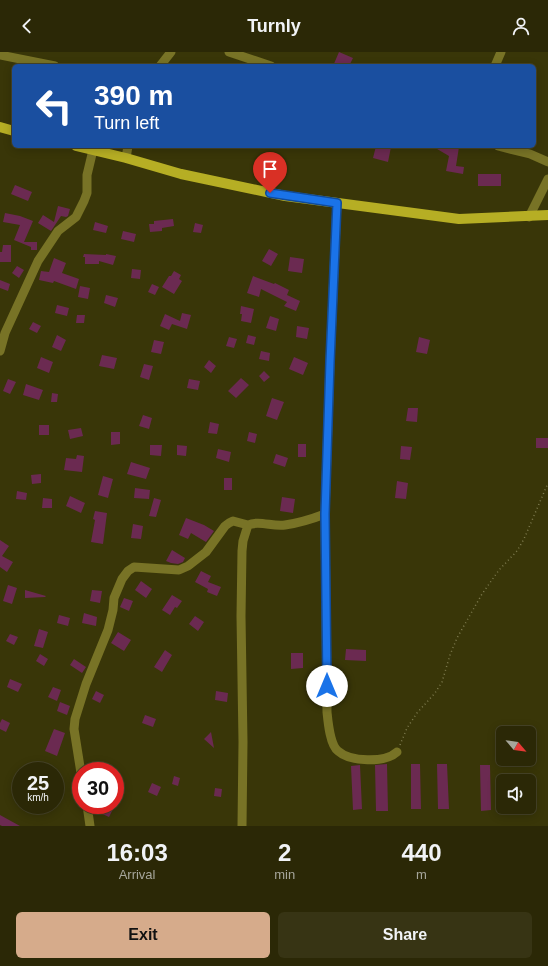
<!DOCTYPE html>
<style>
:root{--surface:#2b2806;--page:#373414;--text:#f1f3f6;--muted:#a6a69b;--line:#474428;--accent:#d6ab8b}
body{margin:0;font-family:Helvetica,sans-serif;background:var(--page);color:var(--text);height:100vh;display:flex;flex-direction:column;font-size:15px;white-space:nowrap}
*{box-sizing:border-box;margin:0}
p{font-size:13px;color:var(--muted)}
.icon{flex:none;width:22px;height:22px;fill:none;stroke:currentColor;stroke-width:2;stroke-linecap:round;stroke-linejoin:round}
.map{position:relative;height:774px;overflow:hidden}
.drawer{display:flex;flex-direction:column;background:var(--surface);flex:1}
.drawer>*{flex:none}
.top-card{position:absolute;left:12px;top:12px;width:524px;height:84px;border-radius:6px;box-shadow:0 2px 10px #0003,0 0 0 1px var(--line);background:#1a4fa0;color:#fff;overflow:hidden}
.needle{width:26px;rotate:119deg}
.buttons{position:absolute;left:496px;top:674px;display:grid;gap:8px}
.buttons a{display:grid;place-items:center;width:40px;height:40px;border-radius:6px;background:var(--surface);box-shadow:0 2px 10px #0003,0 0 0 1px var(--line);font-size:20px}
.speed{position:absolute;left:12px;top:710px;display:flex;gap:8px;font-size:20px;font-weight:700;text-align:center}
.speed>*{display:grid;place-content:center;width:52px;height:52px;border-radius:50%;background:var(--surface);box-shadow:0 2px 10px #0003,0 0 0 1px var(--line);line-height:1}
.speed small{font-size:10px;font-weight:400}
.speed .limit{border:6px solid #d22;background:#fff;color:#111}
.pin{position:absolute;display:grid;place-items:center;width:34px;height:34px;color:#fff;margin:-41px -17px;border-radius:50% 50% 50% 0;rotate:-45deg;box-shadow:0 0 4px #0007}
.pin .icon{rotate:45deg}
.me{position:absolute;width:44px;margin:-22px;rotate:0deg;stroke-linejoin:round;filter:drop-shadow(0 0 3px #0008)}
.turn{display:flex;align-items:center;gap:14px;height:84px;padding:0 16px;font-size:18px}
.turn .icon{width:52px;height:52px;stroke-width:2.5}
.turn b{display:block;font-size:28px;line-height:34px}
.eta{display:flex;justify-content:space-evenly;align-items:center;height:68px;text-align:center}
.eta b{font-size:24px;font-weight:600;line-height:28px}
.cta{display:flex;gap:8px;margin-top:auto;padding:8px 16px}
.cta a{flex:1;height:46px;border-radius:6px;background:var(--accent);color:#111;font-size:16px;font-weight:600;line-height:46px;text-align:center}
.cta a+a{background:var(--page);color:var(--text)}
header{display:flex;justify-content:space-between;align-items:center;height:52px;padding:0 16px;background:var(--surface);font-size:18px;font-weight:600}
.map>svg:first-child{display:block}
</style>
<header><svg class="icon" aria-label="back" viewBox="0 0 24 24"><path d="M15 5l-7 7 7 7"/></svg>Turnly<svg class="icon" aria-label="person" viewBox="0 0 24 24"><circle cx="12" cy="8" r="4"/><path d="M4 21q1-7 8-7t8 7"/></svg></header>
<div class="map">
<svg width="548" height="774" viewBox="0 0 548 774">
<rect width="100%" height="100%" fill="#393608"/>
<path fill="#6b2a51" d="M339,0L353,6L349,14H333Z
M376,94L391,95L388,110L373,106Z
M432,94L459,95L456,114L464,115L463,122L446,119L449,104Z
M259,104L276,107L274,117L260,114L261,112L257,111Z
M478,122H501V134H478Z
M15,133L32,140L28,149L11,142Z
M58,154L70,157L68,164L66,165L61,164L51,179L38,171L43,163L54,170Z
M5,161L20,164L33,169L24,190H37V198H31V195L14,188L20,173L3,170Z
M173,167L174,174L162,176V179L150,180L149,172H154V169Z
M95,170L108,174L106,181L93,178Z
M195,171L203,173L201,181L193,180Z
M123,179L136,182L134,190L121,187Z
M3,193H11V210H0V200H2Z
M269,197L278,202L271,214L262,209Z
M84,202L106,203V202L116,204L113,213L99,209V212H85V205H83Z
M290,205L304,207L302,221L288,219Z
M54,206L66,211L62,221L79,227L76,237L54,229L53,231L39,228L41,219L49,220Z
M17,214L24,218L19,226L12,221Z
M132,217L141,218L140,227L131,226Z
M174,219L181,223L179,227L182,229L174,242L162,235L169,224H171Z
M253,224L274,232L275,231L289,238L287,243L300,249L296,259L284,254L287,250L261,237L259,245L247,241Z
M0,228L10,232L8,239L0,236Z
M152,232L159,235L155,243L148,240Z
M80,234L90,236L88,247L78,245Z
M106,243L118,246L115,255L104,251Z
M57,253L69,256L67,264L55,261Z
M241,254L254,257L251,271L241,269L242,262H240Z
M182,261L191,263L187,277L172,272L169,278L160,274L165,262L180,269Z
M77,263H85L84,271H76Z
M270,264L279,267L276,279L266,276Z
M33,270L41,274L37,281L29,277Z
M297,274L309,276L307,287L296,285Z
M57,283L66,288L61,299L52,295Z
M248,283L256,285L254,293L246,291Z
M229,285L237,287L234,296L226,294Z
M419,285L430,288L427,302L416,300Z
M154,288L164,290L161,302L151,300Z
M261,299L270,301L269,309L259,307Z
M102,303L117,306L114,317L99,314Z
M41,305L53,310L49,321L37,316Z
M294,305L308,311L303,323L289,317Z
M209,308L216,314L211,321L204,315Z
M144,312L153,314L149,328L140,325Z
M264,319L270,325L264,330L259,324Z
M241,326L249,333L236,346L228,339Z
M8,327L16,330L10,342L3,339Z
M189,327L200,329L198,338L187,336Z
M26,332L43,338L39,348L23,343Z
M52,341L58,342L57,350H51Z
M272,346L284,350L277,368L266,364Z
M408,356H418L417,370L406,369Z
M143,363L152,366L149,377L139,374Z
M210,370L219,372L217,382L208,381Z
M39,373H49V383H39Z
M81,376L83,384L70,387L68,378Z
M111,380H120V392L111,393Z
M249,380L257,382L255,391L247,389Z
M536,386H548V396H536Z
M298,392H306V405H298Z
M150,393H162L161,404L150,403Z
M177,393L187,394L186,404L177,403Z
M401,394L412,395L410,408L400,407Z
M218,397L231,400L229,410L216,406Z
M276,402L288,406L285,415L273,411Z
M77,403L84,404L82,420L64,418L66,406L76,407Z
M131,410L150,416L146,427L127,422Z
M41,422V431L32,432L31,423Z
M103,424L113,427L108,446L98,443Z
M224,426H232V438H224Z
M397,429L408,431L406,447L395,446Z
M135,436L150,438L149,447L134,446Z
M17,439L27,441L26,448L16,447Z
M70,444L85,451L81,461L66,454Z
M282,445L295,447L293,461L280,459Z
M43,446L52,447V456H42Z
M154,446L161,448L156,465L149,464Z
M95,459L107,461L103,492L91,490L95,468L93,467Z
M186,466L204,473L214,479L206,490L191,481L188,487L179,483Z
M133,472L143,474L141,487L131,486Z
M0,488L9,494L2,504L13,510L7,520L0,515Z
M172,498L185,506L183,510L178,512L171,511L166,509Z
M201,519L211,524L208,530L221,535L217,544L207,540L208,537L195,530Z
M141,529L152,537L146,546L135,538Z
M8,533L17,536L12,552L3,549Z
M25,538L46,544L45,545L25,546Z
M92,538L102,539L100,551L90,549Z
M172,543L182,549L177,556L175,555L170,563L162,558Z
M124,546L133,549L129,559L120,555Z
M84,561L97,565L96,574L82,571Z
M59,563L70,566L68,574L57,571Z
M195,564L204,570L198,579L189,572Z
M39,577L48,580L43,596L34,594Z
M118,580L131,588L124,599L111,591Z
M10,582L18,585L14,593L6,589Z
M346,597L366,598V609L345,608Z
M165,598L172,603L162,620L154,615Z
M291,601H303V616L291,617Z
M40,602L48,607L44,614L36,609Z
M74,607L86,615L82,621L70,613Z
M10,627L22,632L18,640L7,635Z
M53,635L61,638L57,649L48,645Z
M96,639L104,643L100,651L92,647Z
M216,639L228,641L227,650L215,648Z
M60,650L70,654L67,663L57,659Z
M145,663L156,667L153,675L142,671Z
M2,667L10,671L6,680L0,677V671Z
M54,677L65,681L57,704L45,699Z
M211,680L214,696L204,687Z
M387,712L388,759H376L375,713Z
M411,712H420L421,757H411Z
M437,712H447L449,757H438Z
M360,713L362,757L353,758L351,714Z
M480,713H490L491,758L481,759Z
M174,724L180,726L178,734L172,732Z
M152,731L161,735L157,744L148,740Z
M215,736L222,737L221,745L214,744Z
M101,753L113,757L109,765L98,760Z
M0,763L20,774H2L0,773Z"/>
<g fill="none" stroke-linecap="round" stroke-linejoin="round">
<path stroke="#7e7b4f" stroke-width="1.5" stroke-dasharray="1 3" stroke-linecap="butt" d="M400,693L407,676L417,661L435,641L442,630L450,603L457,586L482,542L499,518L517,499L524,487L548,431"/>
<path stroke="#787326" stroke-width="9" d="M229,0L271,14
M0,3L55,14
M160,14L171,0
M495,14L501,0
M498,94L530,102L548,110
M126,106L128,94
M337,151L330,310L325,462L327,660C328,670 330,693 338,699C350,710 385,711 397,700
M529,165L548,127
M0,299L5,281L38,209L58,179L76,165L84,149L87,141V123L93,98
M81,721L74,677L75,667L86,632L108,578L113,558L114,546L122,527L128,519L134,515L179,518L188,514L206,500L225,474L229,471L233,469L248,473
M87,753L90,774
M242,774L243,690L241,564L242,499L243,489L248,473C259,468 273,475 285,473C299,471 312,467 325,462"/>
<path stroke="#b6ae24" stroke-width="10" d="M0,75L14,79
M76,94L126,106L181,122L285,144L459,167L548,163"/>
</g>
<g fill="none" stroke-linecap="round" stroke-linejoin="round">
<g stroke="#114b97" stroke-width="10">
<path id="route" d="M270,141L337,151L330,310L325,462L327,634"/>
</g>
<use href="#route" stroke="#1a73e8" stroke-width="7"/>
</g>
</svg>
<div class="buttons">
<a><svg class="needle" viewBox="-14 -14 28 28"><path d="M0-13l5 13h-10z" fill="#e53935"/><path d="M0 13l5-13h-10z" fill="#a6a69b"/></svg></a>
<a><svg class="icon" aria-label="sound" viewBox="0 0 24 24"><path d="M4 9h4l5-4v14l-5-4H4zM17 9q2 3 0 6"/></svg></a>
</div>
<div class="speed"><div>25<small>km/h</small></div><div class="limit">30</div></div>
<div class="pin" style="left:270px;top:141px;background:#d93025"><svg class="icon" aria-label="arrive" viewBox="0 0 24 24"><path d="M6 21V4h12l-3 4 3 4H6"/></svg></div>
<svg class="me" style="left:327px;top:634px" viewBox="-20 -20 40 40"><circle r="19" fill="#fff"/><path d="M0-13L10 11 0 6-10 11z" fill="#1a73e8"/></svg>
<div class="top-card">
<div class="turn"><svg class="icon" aria-label="left" viewBox="0 0 24 24"><path d="M17 20v-9H6M10 6l-5 5 5 5"/></svg><div><b>390 m</b>Turn left</div></div>
</div>
</div>
<section class="drawer">
<div class="eta">
<div><b>16:03</b><p>Arrival</p></div>
<div><b>2</b><p>min</p></div>
<div><b>440</b><p>m</p></div>
</div>
<div class="cta"><a>Exit</a><a>Share</a></div>
</section>
